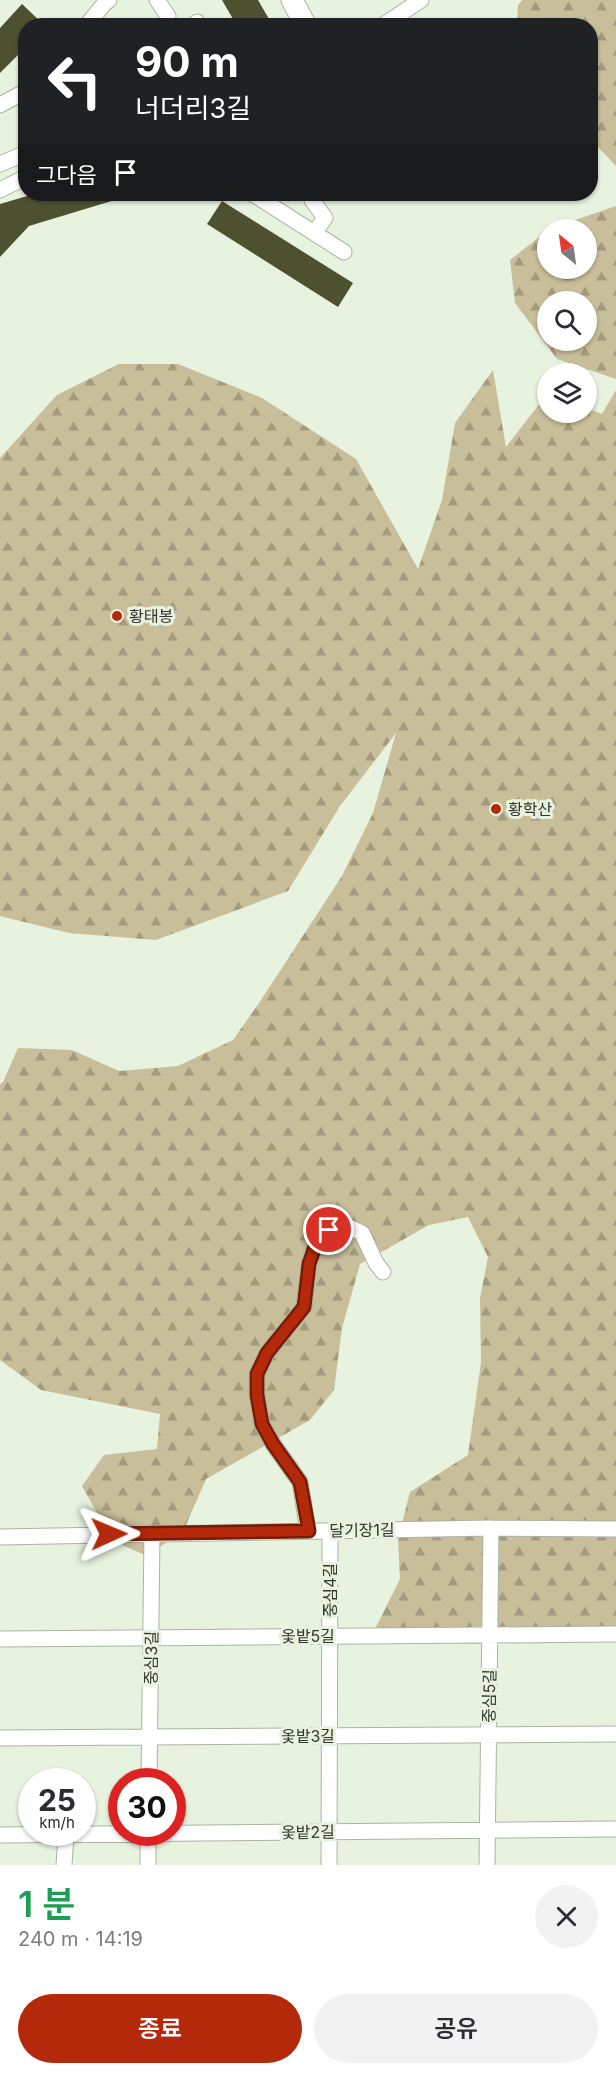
<!DOCTYPE html>
<html lang="ko">
<meta charset="utf-8">
<style>
:root{--surface:#fff;--page:#f2f2f3;--text:#2b2b33;--muted:#7c7c81;--accent:#b42909}
body{margin:0;font-family:Inter,"Noto Sans KR",sans-serif;background:var(--page);color:var(--text);height:100vh;display:flex;flex-direction:column;font-size:22px;white-space:nowrap}
*{box-sizing:border-box;margin:0}
p{font-size:20px;color:var(--muted)}
.icon{flex:none;width:33px;height:33px;fill:none;stroke:currentColor;stroke-width:2;stroke-linecap:round;stroke-linejoin:round}
.map{position:relative;height:1865px;overflow:hidden}
.drawer{display:flex;flex-direction:column;background:var(--surface);flex:1}
.drawer>*{flex:none}
.banner{position:absolute;left:18px;top:18px;width:580px;height:183px;border-radius:24px;box-shadow:0 2px 4px #0004;background:#202124;color:#fff;overflow:hidden}
.needle{width:39px;rotate:331deg}
.tools{position:absolute;left:537px;top:219px;display:grid;gap:12px}
.tools a{display:grid;place-items:center;width:60px;height:60px;border-radius:50%;background:var(--surface);box-shadow:0 2px 4px #0004;font-size:30px}
.speed{position:absolute;left:18px;top:1768px;display:flex;gap:12px;font-size:30px;font-weight:700;text-align:center}
.speed>*{display:grid;place-content:center;width:78px;height:78px;border-radius:50%;background:var(--surface);box-shadow:0 2px 4px #0004;line-height:1}
.speed small{font-size:15px;font-weight:400}
.speed .limit{border:9px solid #d22;background:#fff;color:#111}
.pin{position:absolute;display:grid;place-items:center;width:51px;height:51px;color:#fff;margin:-26px;border:3px solid #fff;border-radius:50%;box-shadow:0 2px 6px #0007}
.me{position:absolute;width:66px;margin:-33px;rotate:89deg;stroke-linejoin:round;filter:drop-shadow(0 0 4px #0008)}
.turn{display:flex;align-items:center;gap:21px;height:126px;padding:0 18px;font-size:27px}
.turn .icon{width:78px;height:78px;stroke-width:2.5}
.turn b{display:block;font-size:42px;line-height:51px}
.then{display:flex;align-items:center;height:57px;padding:0 18px;background:#0003;gap:12px;font-size:22px}
.round{display:grid;place-items:center;flex:none;width:63px;height:63px;border-radius:32px;background:var(--page)}
.summary{display:flex;align-items:center;justify-content:space-between;height:102px;padding:0 18px}
h1{font-size:36px;font-weight:600;line-height:45px;color:#1e9e55}
.action{display:flex;gap:12px;margin-top:auto;padding:12px 18px}
.action a{flex:1;height:69px;border-radius:36px;background:var(--accent);color:#fff;font-size:24px;font-weight:600;line-height:69px;text-align:center}
.action a+a{background:var(--page);color:var(--text)}
.map>svg:first-child{display:block}
</style>
<div class="map">
<svg width="616" height="1865" viewBox="0 0 616 1865">
<defs>
<pattern id="forest-firs" width="22" height="20" patternUnits="userSpaceOnUse" patternTransform="scale(1.5)"><rect width="22" height="20" fill="#c9be9a"/><path d="M5 1l3.5 6h-7zM16 11l3.5 6h-7z" fill="#a49b7e"/></pattern>
</defs>
<rect width="100%" height="100%" fill="#e7f2df"/>
<path fill="url(#forest-firs)" fill-rule="evenodd" d="M522,0H616V166L591,140V26L517,25L518,5Z
M616,206V379L557,359L515,303L510,260L547,231L548,268H586V230L549,229ZM548,302H586V340H548Z
M119,364H178L262,398L356,459L418,569L442,500L455,423L493,370L506,447L547,394L548,412H586L587,408L602,414L616,390V1632L372,1635L400,1579L398,1539L410,1492L468,1455L481,1362L480,1298L488,1257L468,1217L429,1225L360,1264L342,1328L334,1390L310,1420L206,1479L182,1534L145,1555L113,1541L82,1486L104,1455L157,1449L160,1414L41,1390L0,1360V1084L3,1082L18,1048L72,1050L119,1071L178,1066L233,1040L261,1000L342,876L373,813L396,733L340,806L288,891L156,940L69,933L0,916V458L57,395Z"/>
<path fill="#4e5130" d="M222,0H258L273,26H237Z
M22,4L45,26H26V47L0,73V28Z
M34,194H127L128,196L29,226L0,257V204Z
M222,201L353,283L338,307L207,224Z"/>
<g fill="none" stroke-linecap="round" stroke-linejoin="round">
<g stroke="#aab4a2" stroke-width="17">
<path id="minor" d="M157,0L168,16
M197,22L199,26
M86,26L104,4L109,0
M382,26L421,0
M0,105L26,91
M0,164L26,153
M0,190L26,177
M253,194L344,252
M312,200L325,218L314,233
M308,1531L300,1482L273,1444L262,1424L257,1395V1374L267,1353L304,1307L309,1264L317,1241L329,1230L351,1228L362,1233L376,1263L383,1272
M0,1537L491,1528L616,1529
M0,1639L616,1634
M0,1738L616,1734
M149,1782L152,1534
M0,1835L616,1829
M64,1865L66,1835
M148,1865V1833
M329,1865L330,1531
M487,1865L491,1528"/>
</g>
<g stroke="#aab4a2" stroke-width="23">
<path id="secondary" d="M292,0L306,26"/>
</g>
<use href="#minor" stroke="#fff" stroke-width="15"/>
<use href="#secondary" stroke="#fff" stroke-width="21"/>
</g>
<g fill="none" stroke-linecap="round" stroke-linejoin="round">
<g stroke="#751b06" stroke-width="15">
<path id="route" d="M109,1534L309,1531L300,1482L273,1444L262,1424L257,1395V1374L267,1353L304,1307L309,1264L317,1241L329,1230"/>
</g>
<use href="#route" stroke="#b42909" stroke-width="10"/>
</g>
<g fill="#b42909" stroke="#e7f2df" stroke-width="2">
<circle cx="117" cy="616" r="6"/>
<circle cx="496" cy="809" r="6"/>
</g>
<g text-anchor="middle" stroke-width="6" stroke-linejoin="round" paint-order="stroke">
<g font-size="16" fill="#32362f" stroke="#e7f2df" text-anchor="start">
<text x="129" y="622">황태봉</text>
<text x="508" y="815">황학산</text>
</g>
<g font-size="16" fill="#32362f" stroke="#e7f2df">
<text transform="translate(362 1530) rotate(-1)" y="6">달기장1길</text>
<text transform="translate(330 1590) rotate(-90)" y="6">중심4길</text>
<text x="308" y="1642">옻밭5길</text>
<text transform="translate(151 1658) rotate(-89)" y="6">중심3길</text>
<text transform="translate(489 1696) rotate(-89)" y="6">중심5길</text>
<text x="308" y="1742">옻밭3길</text>
<text transform="translate(308 1832) rotate(-1)" y="6">옻밭2길</text>
</g>
</g>
</svg>
<div class="tools">
<a><svg class="needle" viewBox="-14 -14 28 28"><path d="M0-13l5 13h-10z" fill="#e53935"/><path d="M0 13l5-13h-10z" fill="#7c7c81"/></svg></a>
<a><svg class="icon" aria-label="search" viewBox="0 0 24 24"><circle cx="10" cy="10" r="6"/><path d="M15 15l6 6"/></svg></a>
<a><svg class="icon" aria-label="layers" viewBox="0 0 24 24"><path d="M12 4l9 5-9 5-9-5zM3 14l9 5 9-5"/></svg></a>
</div>
<div class="speed"><div>25<small>km/h</small></div><div class="limit">30</div></div>
<div class="pin" style="left:329px;top:1230px;background:#d93025"><svg class="icon" aria-label="arrive" viewBox="0 0 24 24"><path d="M6 21V4h12l-3 4 3 4H6"/></svg></div>
<svg class="me" style="left:109px;top:1534px" viewBox="-20 -20 40 40"><path d="M0-17L14 15 0 8-14 15z" fill="#b42909" stroke="#fff" stroke-width="4"/></svg>
<div class="banner">
<div class="turn"><svg class="icon" aria-label="left" viewBox="0 0 24 24"><path d="M17 20v-9H6M10 6l-5 5 5 5"/></svg><div><b>90 m</b>너더리3길</div></div>
<div class="then">그다음<svg class="icon" aria-label="arrive" viewBox="0 0 24 24"><path d="M6 21V4h12l-3 4 3 4H6"/></svg></div>
</div>
</div>
<section class="drawer">
<div class="summary"><div><h1>1 분</h1><p>240 m · 14:19</p></div><a class="round"><svg class="icon" aria-label="close" viewBox="0 0 24 24"><path d="M6 6l12 12M18 6L6 18"/></svg></a></div>
<div class="action"><a>종료</a><a>공유</a></div>
</section>
